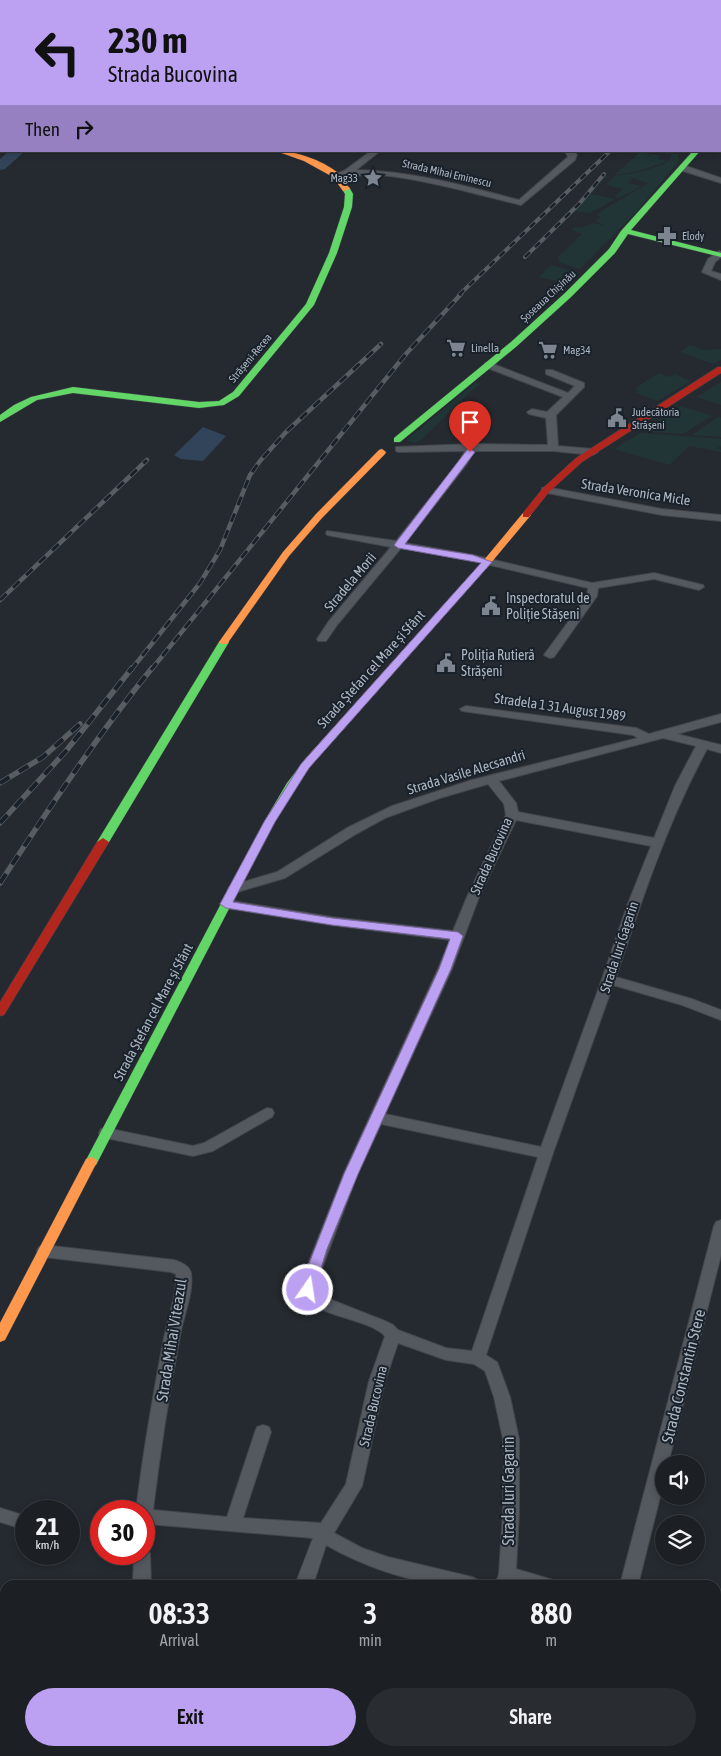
<!DOCTYPE html>
<meta charset="utf-8">
<style>
:root{--surface:#1c2024;--page:#292d31;--text:#f1f3f6;--muted:#a0a3a6;--line:#3a3e41;--accent:#bca0f2}
body{margin:0;font-family:"Asap Condensed",sans-serif;background:var(--page);color:var(--text);height:100vh;display:flex;flex-direction:column;font-size:19px;white-space:nowrap}
*{box-sizing:border-box;margin:0}
p{font-size:16px;color:var(--muted)}
.icon{flex:none;width:28px;height:28px;fill:none;stroke:currentColor;stroke-width:2;stroke-linecap:round;stroke-linejoin:round}
.map{position:relative;flex:1;overflow:hidden}
.side{position:absolute;left:0px;top:1580px;width:721px;height:176px;display:flex;flex-direction:column;background:var(--surface);border-radius:15px 15px 0 0;box-shadow:0 2px 8px #0003,0 0 0 1px var(--line)}
.side>*{flex:none}
.top-card{position:absolute;left:0px;top:0px;width:721px;height:152px;box-shadow:0 2px 8px #0003,0 0 0 1px var(--line);background:#bca0f2;color:#111;overflow:hidden}
.fabs{position:absolute;left:655px;top:1455px;display:grid;gap:10px}
.fabs a{display:grid;place-items:center;width:50px;height:50px;border-radius:50%;background:var(--surface);box-shadow:0 2px 8px #0003,0 0 0 1px var(--line);font-size:25px}
.speed{position:absolute;left:15px;top:1500px;display:flex;gap:10px;font-size:25px;font-weight:700;text-align:center}
.speed>*{display:grid;place-content:center;width:65px;height:65px;border-radius:50%;background:var(--surface);box-shadow:0 2px 8px #0003,0 0 0 1px var(--line);line-height:1}
.speed small{font-size:12px;font-weight:400}
.speed .limit{border:8px solid #d22;background:#fff;color:#111}
.pin{position:absolute;display:grid;place-items:center;width:42px;height:42px;color:#fff;margin:-51px -21px;border-radius:50% 50% 50% 0;rotate:-45deg;box-shadow:0 0 5px #0007}
.pin .icon{rotate:45deg}
.me{position:absolute;width:55px;margin:-28px;rotate:13deg;stroke-linejoin:round;filter:drop-shadow(0 0 4px #0008)}
.turn{display:flex;align-items:center;gap:18px;height:105px;padding:0 25px;font-size:22px}
.turn .icon{width:65px;height:65px;stroke-width:2.5}
.turn b{display:block;font-size:35px;line-height:42px}
.then{display:flex;align-items:center;height:48px;padding:0 25px;background:#0003;gap:10px;font-size:19px}
.eta{display:flex;justify-content:space-evenly;align-items:center;height:85px;text-align:center}
.eta b{font-size:30px;font-weight:600;line-height:35px}
.cta{display:flex;gap:10px;margin-top:auto;padding:10px 25px}
.cta a{flex:1;height:58px;border-radius:30px;background:var(--accent);color:#111;font-size:20px;font-weight:600;line-height:58px;text-align:center}
.cta a+a{background:var(--page);color:var(--text)}
.map>svg:first-child{display:block}
</style>
<div class="map">
<svg width="721" height="1756" viewBox="0 0 721 1756">
<rect width="100%" height="100%" fill="#252a30"/>
<path fill="#223536" d="M639,151L651,154L645,159L653,154L660,156L658,159L668,161L639,171L615,175L623,167L629,168L624,167L631,159H634Z
M656,151L678,154L679,161L636,212L580,269L559,262L558,257L582,234L571,230L575,227L581,228L594,223L606,226L596,221L600,216L596,215C613,203 633,193 648,183L632,178L628,183L642,186L618,198L614,197L623,189L606,185L614,176L640,172L664,164L671,159L678,160L670,158L672,154L655,153Z
M608,175L591,194L615,199L590,213L576,211L568,219L565,218C580,205 591,189 605,176Z
M551,265L574,272L565,283L539,277Z
M690,345L704,350L721,349V360L713,364L680,352Z
M659,373L669,377L675,374L691,381L658,401L636,393L637,387Z
M721,382V405L696,397Z
M475,383L481,384L470,392L422,439L415,443L408,441V439Z
M681,406L712,416L683,434L642,431Z
M718,417L721,418V437L692,435Z
M640,433L721,439V446L717,448L721,450V452L689,446L669,465L614,449Z"/>
<path fill="#324459" d="M203,427L226,436L203,461L181,459L174,455Z"/>
<g fill="none" stroke-linecap="round" stroke-linejoin="round">
<path fill="#324459" fill-rule="evenodd" d="M9,151H25L5,169L0,170V159Z"/>
<g stroke="#42464b" stroke-width="2">
<path id="street" d="M371,151H380L356,170C412,171 465,186 519,200L568,157L565,151H574L577,155L575,160L521,205C475,194 429,180 381,175C371,174 336,178 332,175L344,171Z
M680,166H686L721,178V183L680,170Z
M719,251L721,252V257L715,262L711,271L721,274V280L702,272L708,259Z
M488,362L568,393L575,386L546,374V370H552L584,383V387L556,415L558,446L593,449L598,452L593,455L553,451H474L466,465L405,543L473,555L592,583L654,573L703,585L704,587L699,590L654,579L598,588L597,596L554,657L550,658L544,655L587,596L588,588L473,561L401,548L337,625L326,641H318L317,639L329,621L391,547L327,535L326,533L327,531L396,541L459,462L465,451L399,452L396,451V447L472,444L548,445L546,418L529,414L527,412L532,409L547,412L563,397L485,367V363Z
M546,487L662,509L721,515V521L662,515L542,492V488Z
M466,706L636,728L649,734L721,714V722L677,734L721,745V753L707,749C668,821 642,899 616,977L692,999L721,1010V1020L682,1005L613,985L553,1153L486,1355L497,1362L499,1367L510,1397L519,1439V1513L516,1569L553,1580L556,1585L513,1583V1585H495L499,1574L503,1513L504,1457L503,1439L494,1397L485,1371L474,1364L446,1360L398,1343L385,1381L362,1486L334,1533L362,1548L388,1557L472,1577L478,1580L481,1585C467,1585 452,1587 438,1585C399,1578 361,1565 326,1545L313,1585H295L313,1538L148,1524L144,1525V1511H136C143,1453 153,1395 164,1338C168,1317 177,1295 176,1274L171,1272L44,1257L39,1255L37,1251L39,1247L44,1245L174,1260C181,1262 189,1265 191,1273C194,1293 183,1317 180,1336C169,1394 160,1452 153,1510L227,1517L255,1432L257,1427L263,1425L269,1427L271,1432L243,1518L321,1523L346,1484L369,1381L385,1336C367,1316 300,1317 300,1284L344,1173L438,969L450,940L332,925L226,908L220,904L226,900L332,917L453,931L467,897L506,815L504,804L488,784L440,798L385,818L356,834L285,878L234,893L228,889L230,886L277,872L347,828L392,806L472,780L638,738L633,735L462,711L460,709ZM663,738L696,746L675,786L654,838L518,812L516,803L499,781ZM516,820L651,846L627,906L602,979L541,1147L385,1114L452,969L479,897ZM381,1124L538,1157L472,1351L446,1348L398,1330L393,1325L385,1321L319,1295L316,1289V1284L358,1173Z
M267,1108L272,1109L274,1113L272,1117L213,1151L193,1156L106,1138L101,1137L99,1133L101,1129L106,1128L193,1146L204,1143Z
M721,1220V1255L668,1464H664V1481L638,1585H620L714,1226L716,1222Z
M0,1508L26,1516V1530L0,1522Z
M144,1547L148,1549L150,1554L151,1585H133L134,1554H144Z
M139,1751H157L158,1756H140Z
M248,1751H266L265,1756H247Z
M467,1751H485V1756H467Z
M571,1751H589L588,1756H570Z"/>
</g>
<g stroke="#42464b" stroke-width="1">
<path id="fast" d="M0,78H1V82H0Z
M693,151H700L631,230L721,253V257L628,234L615,253L571,297L517,346L400,442H394V438L511,342L565,293L609,249L621,231Z
M343,187H349L353,194L352,207L337,253L314,305L239,396L224,405L199,408L73,393L37,400L0,422V415L14,405L31,397L73,387L199,402L219,401L233,392L306,304L329,253L344,207L345,194L342,189Z
M224,639L229,642L109,842L103,846L99,845L97,842L219,642Z
M311,756L316,759L295,787L274,822L96,1165L91,1167L86,1165L85,1162L264,822L287,783L307,757Z"/>
</g>
<g stroke="#42464b" stroke-width="1">
<path id="slow" d="M720,120H721L720,125Z
M276,151C296,151 322,160 338,173C343,177 346,184 350,189L343,191L333,177L304,161Z
M382,449L386,452L385,454L322,518L289,556L227,644H221L219,642L283,552L316,514L379,450Z
M526,512L531,515L490,564L315,761H307L306,759L307,757L484,560L523,513Z
M91,1157L96,1159L97,1162L5,1340L0,1342V1323L86,1159Z"/>
</g>
<g stroke="#42464b" stroke-width="1">
<path id="jam" d="M718,367H721V373L582,462L549,492L529,517H523V513L543,488L576,458Z
M103,838L109,842L4,1015L0,1016V1002L97,842Z"/>
</g>
<use href="#street" fill="#54585f" fill-rule="evenodd"/>
<use href="#fast" fill="#63d668" fill-rule="evenodd"/>
<use href="#slow" fill="#ff974d" fill-rule="evenodd"/>
<use href="#jam" fill="#b3261e" fill-rule="evenodd"/>
<g stroke="#585d62" stroke-width="4">
<path id="rail-far2" d="M525,257L579,204L604,174
M459,295L610,151"/>
</g>
<g stroke="#585d62" stroke-width="4.5">
<path id="rail-far1" d="M0,600L147,460
M131,670L200,583L220,550L250,475L260,461L286,432L381,344
M151,670L405,355L461,294"/>
</g>
<g stroke="#585d62" stroke-width="5.5">
<path id="rail" d="M0,783L43,757L80,724
M0,823L66,751L132,668
M0,883C48,810 96,737 152,668"/>
</g>
<use href="#rail-far2" stroke="#19212a" stroke-width="2.5" stroke-dasharray="7" stroke-linecap="butt"/>
<use href="#rail-far1" stroke="#19212a" stroke-width="3" stroke-dasharray="9" stroke-linecap="butt"/>
<use href="#rail" stroke="#19212a" stroke-width="4" stroke-dasharray="11" stroke-linecap="butt"/>
</g>
<path fill="#bca0f2" stroke="#7a689d" d="M470,449L475,452L405,544L473,555L492,562L309,768L275,822L233,902L332,918L458,932L463,936L451,969L358,1174L327,1249L313,1294L308,1296L303,1294L301,1284L344,1174L439,969L450,939L332,925L226,908L220,904L264,822L301,764L481,563L398,548L394,545L467,450Z"/>
<defs>
<g id="sight-bare" transform="scale(1.5)"><path d="M0-6L1.8-2.2L6-1.7L2.9 1.2L3.7 5.4L0 3.3L-3.7 5.4L-2.9 1.2L-6-1.7L-1.8-2.2Z" fill="#7d8690" stroke="#19212a" stroke-width="2.5" paint-order="stroke"/></g>
<g id="pharmacy-bare" transform="scale(1.5)"><path d="M-2-6h4v4h4v4h-4v4h-4v-4h-4v-4h4Z" fill="#7d8690" stroke="#19212a" stroke-width="2.5" paint-order="stroke"/></g>
<g id="supermarket-bare" transform="scale(1.5)"><path d="M-6-5.5h2.5l.6 2H6L4.5 2H-2.5L-4.4-4H-6ZM-1.5 3.2a1.3 1.3 0 1 0 .1 0ZM3 3.2a1.3 1.3 0 1 0 .1 0Z" fill="#7d8690" stroke="#19212a" stroke-width="2.5" paint-order="stroke"/></g>
<g id="civic-bare" transform="scale(1.5)"><path d="M-.6-6.5H3V-4.5H.6V-3L4-1V1h2V6H-6V1h2V-1L-.6-3ZM-1.2 2.5V6h2.4V2.5Z" fill="#7d8690" stroke="#19212a" stroke-width="2.5" paint-order="stroke"/></g>
</defs>
<g fill-rule="evenodd">
<use href="#sight-bare" x="373" y="178"/>
<use href="#pharmacy-bare" x="667" y="236"/>
<use href="#supermarket-bare" x="456" y="348"/>
<use href="#supermarket-bare" x="548" y="350"/>
<use href="#civic-bare" x="617" y="418"/>
<use href="#civic-bare" x="491" y="606"/>
<use href="#civic-bare" x="446" y="663"/>
</g>
<g text-anchor="middle" stroke-width="4" stroke-linejoin="round" paint-order="stroke">
<g font-size="11" fill="#adb7c3" stroke="#19212a">
<text transform="translate(447 173) rotate(13)" y="4">Strada Mihai Eminescu</text>
<text transform="translate(548 296) rotate(-43)" y="4">Șoseaua Chișinău</text>
<text transform="translate(250 358) rotate(-50)" y="4">Strășeni-Recea</text>
</g>
<g font-size="11" fill="#adb7c3" stroke="#19212a" text-anchor="start">
<text x="358" y="182" text-anchor="end">Mag33</text>
<text x="682" y="240">Elody</text>
<text x="471" y="352">Linella</text>
<text x="563" y="354">Mag34</text>
<text x="632" y="416">Judecătoria<tspan x="632" dy="13">Strășeni</tspan></text>
</g>
<g font-size="14" fill="#adb7c3" stroke="#19212a">
<text transform="translate(636 492) rotate(9)" y="5">Strada Veronica Micle</text>
<text transform="translate(350 582) rotate(-50)" y="5">Stradela Morii</text>
<text transform="translate(371 669) rotate(-48)" y="5">Strada Ștefan cel Mare și Sfânt</text>
<text transform="translate(560 707) rotate(8)" y="5">Stradela 1 31 August 1989</text>
<text transform="translate(466 772) rotate(-17)" y="5">Strada Vasile Alecsandri</text>
<text transform="translate(491 856) rotate(-66)" y="5">Strada Bucovina</text>
<text transform="translate(619 947) rotate(-72)" y="5">Strada Iuri Gagarin</text>
<text transform="translate(153 1012) rotate(-62)" y="5">Strada Ștefan cel Mare și Sfânt</text>
<text transform="translate(373 1406) rotate(-77)" y="5">Strada Bucovina</text>
</g>
<g font-size="14" fill="#adb7c3" stroke="#19212a" text-anchor="start">
<text x="506" y="603">Inspectoratul de<tspan x="506" dy="16">Poliție Stășeni</tspan></text>
<text x="461" y="660">Poliția Rutieră<tspan x="461" dy="16">Strășeni</tspan></text>
</g>
<g font-size="16" fill="#adb7c3" stroke="#19212a">
<text transform="translate(171 1340) rotate(-81)" y="6">Strada Mihai Viteazul</text>
<text transform="translate(683 1376) rotate(-76)" y="6">Strada Constantin Stere</text>
<text transform="translate(508 1491) rotate(-90)" y="6">Strada Iuri Gagarin</text>
</g>
</g>
</svg>
<div class="fabs">
<a><svg class="icon" aria-label="sound" viewBox="0 0 24 24"><path d="M4 9h4l5-4v14l-5-4H4zM17 9q2 3 0 6"/></svg></a>
<a><svg class="icon" aria-label="layers" viewBox="0 0 24 24"><path d="M12 4l9 5-9 5-9-5zM3 14l9 5 9-5"/></svg></a>
</div>
<div class="speed"><div>21<small>km/h</small></div><div class="limit">30</div></div>
<div class="pin" style="left:470px;top:452px;background:#d93025"><svg class="icon" aria-label="arrive" viewBox="0 0 24 24"><path d="M6 21V4h12l-3 4 3 4H6"/></svg></div>
<svg class="me" style="left:308px;top:1290px" viewBox="-20 -20 40 40"><circle r="17" fill="#bca0f2" stroke="#fff" stroke-width="3"/><path d="M0-11L8 9 0 5-8 9z" fill="#fff"/></svg>
<div class="top-card">
<div class="turn"><svg class="icon" aria-label="left" viewBox="0 0 24 24"><path d="M17 20v-9H6M10 6l-5 5 5 5"/></svg><div><b>230 m</b>Strada Bucovina</div></div>
<div class="then">Then<svg class="icon" aria-label="right" viewBox="0 0 24 24"><path d="M7 20v-9h11M14 6l5 5-5 5"/></svg></div>
</div>
<section class="side">
<div class="eta">
<div><b>08:33</b><p>Arrival</p></div>
<div><b>3</b><p>min</p></div>
<div><b>880</b><p>m</p></div>
</div>
<div class="cta"><a>Exit</a><a>Share</a></div>
</section>
</div>
